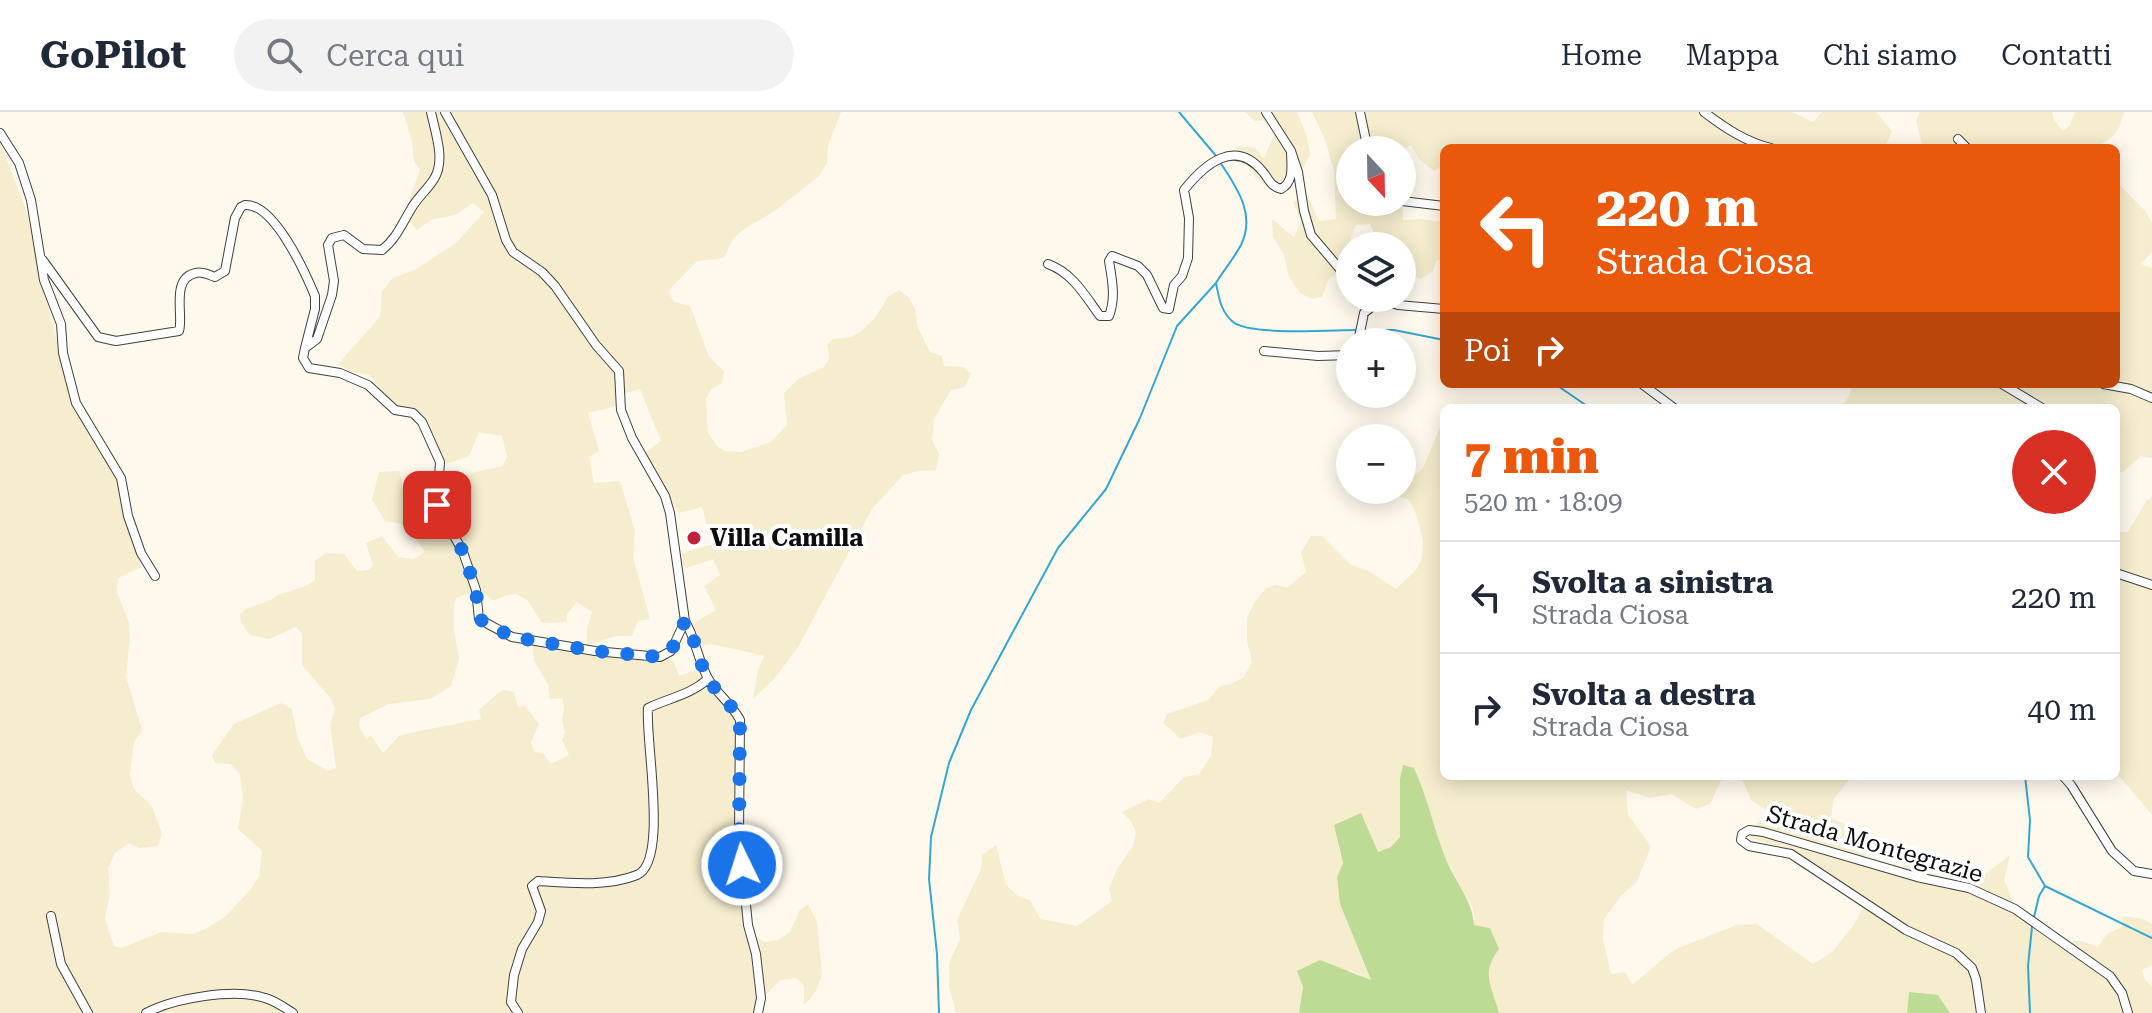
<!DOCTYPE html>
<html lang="it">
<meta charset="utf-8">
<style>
:root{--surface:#fff;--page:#f2f2f3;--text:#1f2937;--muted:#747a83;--line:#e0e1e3;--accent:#ea580c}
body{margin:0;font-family:"Roboto Serif",serif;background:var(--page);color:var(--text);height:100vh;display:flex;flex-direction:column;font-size:30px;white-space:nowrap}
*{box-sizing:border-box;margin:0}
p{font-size:26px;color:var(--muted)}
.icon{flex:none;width:44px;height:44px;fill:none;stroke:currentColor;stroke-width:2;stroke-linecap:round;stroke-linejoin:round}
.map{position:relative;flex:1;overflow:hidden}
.sheet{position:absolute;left:1440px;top:292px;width:680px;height:376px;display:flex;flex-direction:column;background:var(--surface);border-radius:12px;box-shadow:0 4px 20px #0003}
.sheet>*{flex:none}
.guide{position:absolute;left:1440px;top:32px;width:680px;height:244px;border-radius:12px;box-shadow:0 4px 20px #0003;background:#ea580c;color:#fff;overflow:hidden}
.needle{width:52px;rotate:158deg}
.fabs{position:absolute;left:1336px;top:24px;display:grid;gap:16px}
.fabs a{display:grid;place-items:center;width:80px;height:80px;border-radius:50%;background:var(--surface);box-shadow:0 4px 20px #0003;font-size:40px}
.pin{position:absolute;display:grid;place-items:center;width:68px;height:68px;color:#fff;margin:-34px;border-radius:16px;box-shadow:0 4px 12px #0006}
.me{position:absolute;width:88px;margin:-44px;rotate:356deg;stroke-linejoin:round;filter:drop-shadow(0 0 6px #0008)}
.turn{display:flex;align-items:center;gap:28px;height:168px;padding:0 24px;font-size:36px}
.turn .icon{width:104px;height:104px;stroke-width:2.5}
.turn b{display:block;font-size:56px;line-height:68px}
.then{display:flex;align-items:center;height:76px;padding:0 24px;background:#0003;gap:16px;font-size:30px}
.round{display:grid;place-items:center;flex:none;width:84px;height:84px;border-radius:42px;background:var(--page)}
.head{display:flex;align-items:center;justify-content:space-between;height:136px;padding:0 24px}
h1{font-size:48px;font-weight:800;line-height:60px;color:var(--accent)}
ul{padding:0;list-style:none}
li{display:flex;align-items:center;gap:24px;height:112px;padding:0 24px;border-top:2px solid var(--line)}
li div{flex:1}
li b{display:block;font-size:30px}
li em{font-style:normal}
header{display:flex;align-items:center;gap:48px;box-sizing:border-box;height:112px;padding:0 40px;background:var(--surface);border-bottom:2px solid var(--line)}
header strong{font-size:38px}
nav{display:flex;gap:44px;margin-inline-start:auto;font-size:28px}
.search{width:560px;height:72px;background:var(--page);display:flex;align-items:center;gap:20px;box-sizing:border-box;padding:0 28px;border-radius:44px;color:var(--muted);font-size:30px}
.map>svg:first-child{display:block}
</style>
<header>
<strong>GoPilot</strong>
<div class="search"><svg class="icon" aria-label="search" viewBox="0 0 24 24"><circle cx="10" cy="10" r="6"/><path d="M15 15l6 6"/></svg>Cerca qui</div>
<nav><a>Home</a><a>Mappa</a><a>Chi siamo</a><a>Contatti</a></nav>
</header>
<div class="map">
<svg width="2152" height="901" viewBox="0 0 2152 901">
<rect width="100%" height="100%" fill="#fff9ed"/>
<path fill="#f5edcd" d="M403,0H841L828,34L827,51L819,64L776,98L743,118L733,127L724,146L697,149L670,177L669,182L675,190L690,194L709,245L724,259L722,271L711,277L706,287L708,321L717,334L725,339L741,340L771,330L787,313L784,281L798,267L824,255L829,246L827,232L833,227L851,225L860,220L875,206L888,185L899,178L909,186L915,197L918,216L930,240L942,244L944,254L963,255L971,262L965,275L951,278L934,307L932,328L939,342L936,358L918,359L903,363L872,397L797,537L773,568L753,587L758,558L764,544L713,532L702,533L694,516V511L716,498L704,474L720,463L713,447L687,456L681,451L682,441L717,431L707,413L702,395L679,401L642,343L661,329L640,277L619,283L617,294L588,301L599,339L589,345L594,371L620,369L635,419L633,445L650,507L638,509L632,524H616L587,533V517L592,500L577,490L567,502V510L542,511L528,489L517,482L507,483L493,489L480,477L456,486L454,492V518L459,547L451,574L430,587L389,592L360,606L359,614L366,627L371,624L383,641L399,624L410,621L481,607L479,598L498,581L504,578L514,580L518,595L525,594L539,612L531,630L534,640L543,641L551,652L569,643L562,628L565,620L562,608L564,596L562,586L550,587L548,572L534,549L533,530L641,547L670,548L674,550L679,564L696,558L742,614L736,743L743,772L750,785L754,822L764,830L778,828L790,820L799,799L808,792L817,810L822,863L815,881L804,893V874L796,866L780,868L763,886L759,901H0V30L31,111L37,150L60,242L79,301L116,359L141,455L118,466L117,480L129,511L130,524L126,565L142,618L134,630L130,663L134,677L152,694L162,722L158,734L139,736L129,731L115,741L108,756L110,781L105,806L114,834L121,836L162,820L193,822L207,816L226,804L250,778L259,765L262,739L238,717L243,686L240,662L230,652L215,651L212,643L234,612L281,591L292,597L297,624L307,647L328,659L336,656L330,612L335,597L331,587L302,553V522L296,515L269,527L250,523L241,511L240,502L246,497L271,488L278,483L308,473L315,468V449L326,441L344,442L357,459L368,458L373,454L366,431L382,424L398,445L414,447L425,440L406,413L385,409L372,388L379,360L400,359L404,383L416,392L433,390L467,362L503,354L507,344L502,324L479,320L469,344L447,352L412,305L400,303L385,296L376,270L370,263L351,260L338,252L380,205L382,179L393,166L415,158L456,131L484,100L473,91L457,102L431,108L417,118L406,105L409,88L420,58L414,49L412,29Z
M1245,0H1297L1307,25L1310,43L1304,54L1295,68L1274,80L1256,66L1235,34L1255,36L1264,46L1275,21L1270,8L1255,9Z
M1312,0H1792L1813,10L1822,0H1876L1892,19L1886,33L1889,36H1444V52L1434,59L1419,47L1411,33L1401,38H1350V90H1402L1403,108L1420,107L1444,110V146L1436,149L1433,159L1421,167L1402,159V134H1379L1370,112L1356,113L1346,138L1345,154L1328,168L1322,185L1312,187L1300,181L1289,165L1284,143L1273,125L1272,107L1294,125L1301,110L1293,90L1308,84L1319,109L1336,107L1334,59L1324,25Z
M1920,0H2052L2054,8L2063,19L2070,13L2075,0H2124L2119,16L2111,26L2094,36H1923L1916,9Z
M2116,69L2146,100L2152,111V140L2141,152L2152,156V346L2141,344L2123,360H2116V296H1841L1848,286L1853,272H2116Z
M1444,306V664H1723L1710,692L1696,697L1671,682L1650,686L1626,678L1628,703L1651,734L1637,770L1621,784L1604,807L1603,827L1611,862L1625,860L1632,873L1674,838L1736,813L1757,812L1813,852L1832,840L1856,810L1863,794L1845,775L1817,754L1789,737L1749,726L1756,712L1765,707L1769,700L1751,688L1742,667L1749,664H1852L1834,687L1831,706L1865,721L1868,733L1863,746L1900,759L1912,743L1933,750L1972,772L2010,743L2004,768L2016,796L2059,829H2082L2098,835L2107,822L2122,815L2123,804L2143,807L2152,812V853L2142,858L2145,868L2152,874V901H1950L1938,883L1909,890L1907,901H1499L1489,872L1488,851L1499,837L1490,816L1474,813L1473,797L1446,748L1427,693L1400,667V725L1391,735L1378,740L1338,734L1343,751L1337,765L1340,792L1371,869L1350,858L1303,875L1299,901H956L949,875V851L960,827L957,808L981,757L982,743L996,733L1006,773L1019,785L1030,788L1040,807L1077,814L1112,789L1109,777L1117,757L1133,734L1136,720L1131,709L1122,700L1149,687L1159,691L1184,665L1199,662L1211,644L1213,625L1200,620L1181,627L1163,611L1167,602L1208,588L1220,574L1231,572L1244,565L1252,550L1247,529V506L1254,491L1266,476L1276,473L1287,476L1306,460L1301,440L1311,424H1322L1351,453L1369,459L1396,477L1416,458L1422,446L1423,428L1414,396L1408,387L1400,385L1403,373L1423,356Z
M2152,385V703L2116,660V420H2128L2146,389Z"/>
<path fill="#bddb95" d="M1403,653L1414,656C1427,685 1434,716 1445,745C1454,769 1473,788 1474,813L1490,816L1499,837C1480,862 1492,874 1499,901H1299L1303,875L1297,859L1320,848L1371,868L1340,792L1337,765L1343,751L1334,713L1361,701L1378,740L1391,735L1400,725V667Z
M1909,880L1938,883L1950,901H1907Z"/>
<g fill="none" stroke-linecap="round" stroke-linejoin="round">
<path stroke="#36a6d0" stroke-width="2" d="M1179,0L1217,45
M1220,50C1237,76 1256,102 1241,133C1234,146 1224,158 1216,171C1219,186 1221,200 1233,210C1252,224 1331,218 1357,218
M1364,218H1394L1444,228
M1555,272L1590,296
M2025,664L2030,708L2028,745L2045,774L2152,826
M2034,805L2039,784L2045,774
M939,901L937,842L929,767L931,725L949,651L971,598L1058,436L1106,377L1140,306L1177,214L1216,171
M2030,901L2028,854L2032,815"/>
<g stroke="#404040" stroke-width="10">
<path id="minor" d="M431,0C435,20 446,48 434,67C427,78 417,86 411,97C402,112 396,127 382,138L363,137L344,123L332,126L328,133L334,169L332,183L317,227L305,236L303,246L309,256L340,261L368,273L395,298L413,301L422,310L440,350L437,393L463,440L476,478L479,507L512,525L595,539L660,545L671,539L685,509
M445,0L492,83L506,128L513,140L542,160L555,174L596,233L619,259L621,298L632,326L665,384L670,401L685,509C696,527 698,550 709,568C718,583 732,592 740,608L739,723L748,813L756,842L761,886L758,901
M1266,0L1291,39L1298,60L1304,99L1311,123L1350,169
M1360,0L1368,38
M1704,0C1725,16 1746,30 1771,36
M0,21L19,51L31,88L44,168L61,212L63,241L76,291L121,366L128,404L141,441L155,464
M1958,27L1967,36
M1402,89L1444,94
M42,147L98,225L116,229L179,219C184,204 170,166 196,161C202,159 209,163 215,165L225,159L235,106L241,95L245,93C274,91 305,160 315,184V197L305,236
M1048,152C1073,161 1086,185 1100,204H1109C1116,186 1112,167 1109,149L1112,144L1138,154L1147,163L1163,196L1169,197L1174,173L1182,164L1188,146L1189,106L1184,78C1204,53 1235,25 1263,60C1269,67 1270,74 1281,77C1295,69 1291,53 1291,39
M1373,186L1398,193L1444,197
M1358,230L1364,201L1379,189
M1264,239L1318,244L1350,243
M1642,272L1674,296
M2002,272L2042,296
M2103,272L2131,277L2152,286
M2116,461L2152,473
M2063,664L2071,673L2112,739L2134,759L2152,762
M51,804L61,852L88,901
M146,901C174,886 234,876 265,886C274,888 285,896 293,901
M518,901L511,890L514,863L522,837L538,810L541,799L532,774L538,769C569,771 607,775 637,763C669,750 645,628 648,596C669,586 690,583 708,567
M1981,901L1976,867L1972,856L1956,841L1906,818L1791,742L1749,734L1741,728L1742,722L1749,718L1763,720L1917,765L1969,776L2015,797L2110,864L2122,881L2128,901"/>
</g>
<use href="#minor" stroke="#fff" stroke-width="8"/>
</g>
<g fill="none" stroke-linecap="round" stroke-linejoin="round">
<path stroke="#1a73e8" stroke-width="14" stroke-dasharray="0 25.2" d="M437,393L463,440L476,478L479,507L512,525L595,539L660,545L671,539L685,509C696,527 698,550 709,568C718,583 732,592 740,608L739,723L742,753"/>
</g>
<circle fill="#c0223d" stroke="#fff" stroke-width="3" cx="694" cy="426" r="8"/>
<g text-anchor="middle" stroke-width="8" stroke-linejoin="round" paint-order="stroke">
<g font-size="24" font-weight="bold" fill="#0d0d0d" stroke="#fff" text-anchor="start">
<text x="710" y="434">Villa Camilla</text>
</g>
<g font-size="24" fill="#0d0d0d" stroke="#fff">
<text transform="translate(1875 732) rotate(16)" y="8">Strada Montegrazie</text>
</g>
</g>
</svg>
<div class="fabs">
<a><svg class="needle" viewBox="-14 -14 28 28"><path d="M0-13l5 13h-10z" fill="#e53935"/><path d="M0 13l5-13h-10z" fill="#747a83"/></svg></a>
<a><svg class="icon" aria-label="layers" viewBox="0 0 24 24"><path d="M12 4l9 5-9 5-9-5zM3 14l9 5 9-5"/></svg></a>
<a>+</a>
<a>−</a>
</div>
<div class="pin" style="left:437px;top:393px;background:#d93025"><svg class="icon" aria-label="arrive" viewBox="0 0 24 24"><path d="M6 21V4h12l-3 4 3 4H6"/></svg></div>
<svg class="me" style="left:742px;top:753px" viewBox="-20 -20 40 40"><circle r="17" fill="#1a73e8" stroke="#fff" stroke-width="3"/><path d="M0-11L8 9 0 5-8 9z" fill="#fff"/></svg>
<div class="guide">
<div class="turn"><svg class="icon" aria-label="left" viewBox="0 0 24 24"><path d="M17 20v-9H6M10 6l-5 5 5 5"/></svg><div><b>220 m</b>Strada Ciosa</div></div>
<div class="then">Poi<svg class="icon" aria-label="right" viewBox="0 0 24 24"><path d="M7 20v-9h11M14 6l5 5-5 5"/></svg></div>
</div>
<section class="sheet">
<div class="head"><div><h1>7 min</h1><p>520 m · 18:09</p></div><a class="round" style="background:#d93025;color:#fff"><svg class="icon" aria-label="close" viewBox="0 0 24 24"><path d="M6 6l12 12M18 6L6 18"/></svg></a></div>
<ul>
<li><svg class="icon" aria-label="left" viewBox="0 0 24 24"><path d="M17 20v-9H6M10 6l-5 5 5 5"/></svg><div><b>Svolta a sinistra</b><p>Strada Ciosa</p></div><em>220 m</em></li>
<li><svg class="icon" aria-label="right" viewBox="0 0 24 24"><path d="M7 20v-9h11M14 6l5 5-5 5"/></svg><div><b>Svolta a destra</b><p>Strada Ciosa</p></div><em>40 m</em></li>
</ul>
</section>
</div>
